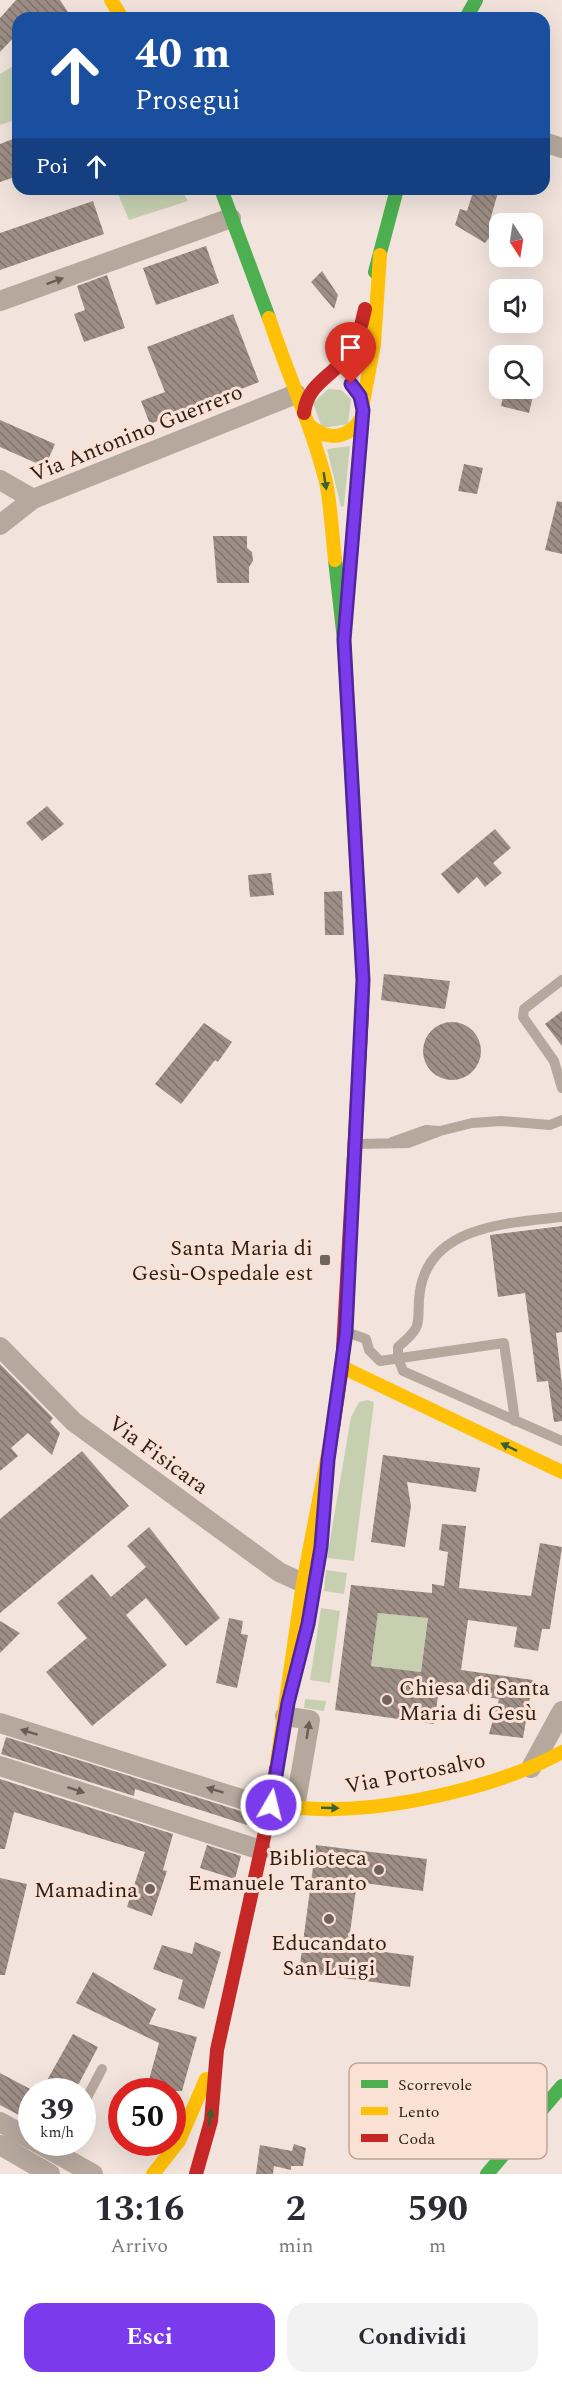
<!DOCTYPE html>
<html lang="it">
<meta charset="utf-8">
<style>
:root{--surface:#fff;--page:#f2f2f3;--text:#2b2b33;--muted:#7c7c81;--accent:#7c3aed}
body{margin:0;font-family:Spectral,serif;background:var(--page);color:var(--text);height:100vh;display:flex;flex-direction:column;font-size:22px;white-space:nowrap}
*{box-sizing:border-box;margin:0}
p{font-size:20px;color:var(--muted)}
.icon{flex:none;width:33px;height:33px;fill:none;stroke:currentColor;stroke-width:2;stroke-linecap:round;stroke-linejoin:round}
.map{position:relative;height:2174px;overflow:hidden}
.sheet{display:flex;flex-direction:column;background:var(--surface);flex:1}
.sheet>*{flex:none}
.banner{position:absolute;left:12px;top:12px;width:538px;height:183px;border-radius:18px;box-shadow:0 6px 24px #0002;background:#1a4fa0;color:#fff;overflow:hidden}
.needle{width:39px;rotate:168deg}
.tools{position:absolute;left:489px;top:213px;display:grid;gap:12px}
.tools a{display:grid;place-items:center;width:54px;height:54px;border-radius:12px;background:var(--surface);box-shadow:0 6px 24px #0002;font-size:30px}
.speed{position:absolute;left:18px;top:2078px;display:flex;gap:12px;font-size:30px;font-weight:700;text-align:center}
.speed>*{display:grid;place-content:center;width:78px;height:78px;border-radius:50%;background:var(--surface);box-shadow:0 6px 24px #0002;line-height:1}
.speed small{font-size:15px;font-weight:400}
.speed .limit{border:9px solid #d22;background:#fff;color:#111}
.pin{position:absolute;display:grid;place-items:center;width:51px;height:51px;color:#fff;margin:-62px -26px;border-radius:50% 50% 50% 0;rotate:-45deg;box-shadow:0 0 6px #0007}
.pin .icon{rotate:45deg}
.me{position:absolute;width:66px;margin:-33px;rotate:8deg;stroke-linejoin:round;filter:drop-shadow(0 0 4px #0008)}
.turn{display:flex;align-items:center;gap:21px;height:126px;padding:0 24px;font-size:27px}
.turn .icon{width:78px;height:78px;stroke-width:2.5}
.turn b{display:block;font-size:42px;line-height:51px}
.then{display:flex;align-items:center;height:57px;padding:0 24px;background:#0003;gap:12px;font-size:22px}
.eta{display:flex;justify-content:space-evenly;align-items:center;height:102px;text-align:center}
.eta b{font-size:36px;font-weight:700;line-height:42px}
.primary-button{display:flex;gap:12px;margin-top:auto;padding:12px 24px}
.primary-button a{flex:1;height:69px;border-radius:18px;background:var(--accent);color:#fff;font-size:24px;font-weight:700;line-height:69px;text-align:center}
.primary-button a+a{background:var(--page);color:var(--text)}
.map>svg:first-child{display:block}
</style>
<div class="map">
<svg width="562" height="2174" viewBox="0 0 562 2174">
<defs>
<pattern id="building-back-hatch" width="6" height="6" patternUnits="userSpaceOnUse" patternTransform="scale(1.5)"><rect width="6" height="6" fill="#9e8f86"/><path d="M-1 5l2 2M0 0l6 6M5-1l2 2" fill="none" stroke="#81746d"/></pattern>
</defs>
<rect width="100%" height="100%" fill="#f2e4dd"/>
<path fill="#c6d0b0" d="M18,63V119L0,125V74Z
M116,189H181L188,201L129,220Z
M328,389L341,390L351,399L348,424L322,428L313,403Z
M350,446L344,506L341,507L327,449Z
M368,1400L374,1402L354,1561L327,1558L351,1417L359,1402Z
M326,1570L347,1573L344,1594L324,1591Z
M321,1608L340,1611L330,1683L310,1680Z
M378,1613L428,1618L421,1672L371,1666Z
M305,1699L326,1701L324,1711L304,1708Z"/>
<path fill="url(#building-back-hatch)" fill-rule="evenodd" d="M16,0H60L72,18H18V33L0,52V18Z
M18,137V176L0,182V144Z
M474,189H499L491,217L499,225L485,243L455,225L460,209L467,211Z
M93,201L104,234L0,270V233Z
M206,246L219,283L156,305L143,268Z
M322,271L338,295L334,309L311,282Z
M107,275L125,328L84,342L74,314L85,310L77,286Z
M233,314L259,382L150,424L141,401L165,392L147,347Z
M505,388L534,392L529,413L501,406Z
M0,420L55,444L45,467L0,447Z
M464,464L483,468L477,494L458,491Z
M557,501L562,502V554L545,550Z
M213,536H247V548L252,552L253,561L249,567V583H217Z
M47,806L64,824L42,841L26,823Z
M495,829L511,848L493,863L502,873L485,887L477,877L458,894L441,874Z
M271,873L274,895L250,897L248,875Z
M342,891L344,935H325L324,892Z
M384,974L450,981L445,1009L381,1000Z
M562,1011V1046L545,1024Z
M423 1051a29 29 0 1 1 58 0a29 29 0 1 1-58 0Z
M204,1023L232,1042L218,1062L215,1060L181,1104L155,1084Z
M562,1226V1332L556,1333L562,1384V1421L554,1422L548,1381L537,1382L525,1293L498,1297L490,1235Z
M0,1364L53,1418L50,1422L60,1433L52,1455L28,1433L11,1448L18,1456L0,1471Z
M82,1451L129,1506L0,1613V1519Z
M383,1455L480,1468L476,1492L407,1482L411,1506L405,1547L371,1542Z
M442,1524L466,1526L459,1588L531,1596L540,1543L562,1547L550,1629H542L538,1651L514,1647L517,1627L468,1620L461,1670L533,1680L523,1738L489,1734L499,1699L439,1689L434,1724L335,1710L351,1585L432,1593V1584L444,1586L448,1552L439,1550ZM378,1613L428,1618L421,1672L371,1666Z
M149,1527L220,1618L186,1646L146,1598L126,1615L167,1665L92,1726L46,1672L87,1638L57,1603L92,1574L111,1597L146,1567L127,1546Z
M229,1618L243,1621L241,1634L248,1635L237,1688L216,1683Z
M0,1621L20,1633L0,1653Z
M6,1737L250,1814L247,1825L135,1789L134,1796L1,1754Z
M0,1779L173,1834L163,1870L167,1871L152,1916L127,1907L145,1852L14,1812L5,1849H0Z
M207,1845L241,1856L235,1879L200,1868Z
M316,1845L427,1859L423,1891L357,1882L348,1947L414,1956L410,1987L299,1972Z
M0,1878L27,1884L5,1975H0Z
M195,1942L221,1952L204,2009L178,1999L183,1980L153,1969L162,1945L192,1954Z
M93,1972L156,2009L149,2024L197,2037L182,2091H146L159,2043L76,2003Z
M73,2034L98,2047L75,2091H41Z
M0,2073L32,2090V2122L0,2105Z
M294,2144L306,2148L303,2166H291V2170L274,2166L273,2174H256L260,2145L292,2151Z"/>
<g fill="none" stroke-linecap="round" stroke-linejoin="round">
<path stroke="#b6a89d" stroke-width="10" d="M562,980L524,1009L523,1017L554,1061L562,1088
M392,1142L426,1130L440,1131
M356,1144L408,1143L440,1131L472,1123L501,1121L550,1125L562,1120
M562,1217C509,1223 430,1225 420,1291C415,1323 427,1323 398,1347V1358L403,1371L562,1441
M346,1332L366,1339L369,1350L380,1361L504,1343L515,1421
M82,2107L102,2069"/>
<path stroke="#b6a89d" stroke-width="20" d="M544,142L562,148
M0,301L231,218
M0,480L33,499
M0,525L33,499L296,394
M0,1347L74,1422L279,1572L303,1583
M285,1716L310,1720L295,1807
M0,1723L251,1802L271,1805
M0,1766L261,1850
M531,1768L562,1711
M0,2122L32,2140
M36,2142L93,2174
M0,2145L50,2174"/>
<path stroke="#4caf50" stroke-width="14" d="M466,18L476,0
M221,189L269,318
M375,272L397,189
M335,560L344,640L363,980L362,1013
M487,2174L562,2086"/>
<path stroke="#ffc107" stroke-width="14" d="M111,0L122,18
M269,318C287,373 312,426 326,482C331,507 332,534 335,560
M309,425C328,442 349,439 362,417
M349,582L363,403L374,344L380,255
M342,1367L562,1472
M276,1769L303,1583L333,1428
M271,1805C292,1807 314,1810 335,1809C403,1808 503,1785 562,1752
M153,2174L179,2141L206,2079"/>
<path stroke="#c62828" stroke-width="14" d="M304,413C307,385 330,377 346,358C358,344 361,326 365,309
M333,1428L342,1367L362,1013
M196,2174L211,2121L217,2050L271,1805L276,1769"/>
</g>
<defs><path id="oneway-solid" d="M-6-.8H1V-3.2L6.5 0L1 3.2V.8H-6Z" transform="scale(1.5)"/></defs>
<g fill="#695d54">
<use href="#oneway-solid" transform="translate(55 281) rotate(-20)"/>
<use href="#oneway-solid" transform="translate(308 1730) rotate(-81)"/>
<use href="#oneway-solid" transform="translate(29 1732) rotate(-163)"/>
<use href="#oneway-solid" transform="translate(76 1790) rotate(18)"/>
<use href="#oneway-solid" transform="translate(215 1790) rotate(-163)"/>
</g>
<g fill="#396032">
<use href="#oneway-solid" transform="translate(325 481) rotate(81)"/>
<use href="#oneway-solid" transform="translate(509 1447) rotate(-154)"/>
<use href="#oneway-solid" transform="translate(330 1808) rotate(2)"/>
<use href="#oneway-solid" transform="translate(210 2118) rotate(-82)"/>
</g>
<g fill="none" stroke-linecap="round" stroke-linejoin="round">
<g stroke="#51269a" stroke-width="15">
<path id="route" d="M271,1805L288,1703L308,1624L321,1547L328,1460L346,1332L363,980L344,640L363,410L360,396L351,384"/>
</g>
<use href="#route" stroke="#7c3aed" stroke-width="10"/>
</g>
<g fill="#70645e" stroke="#fbe1d4" stroke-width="2">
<rect x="319" y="1254" width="12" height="12" rx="3"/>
<circle cx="387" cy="1700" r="6"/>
<circle cx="379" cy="1870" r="6"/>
<circle cx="150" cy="1889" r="6"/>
<circle cx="329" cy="1919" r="6"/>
</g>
<g text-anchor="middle" stroke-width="6" stroke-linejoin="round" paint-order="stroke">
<g font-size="22" fill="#2a1f19" stroke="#fbe1d4">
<text transform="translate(136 432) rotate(-22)" y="8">Via Antonino Guerrero</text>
<text transform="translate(159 1454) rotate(36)" y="8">Via Fisicara</text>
<text transform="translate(415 1772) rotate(-11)" y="8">Via Portosalvo</text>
</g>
<g font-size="22" fill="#2a1f19" stroke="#fbe1d4" text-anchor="end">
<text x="313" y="1255">Santa Maria di<tspan x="313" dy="25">Gesù-Ospedale est</tspan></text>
<text x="399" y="1695" text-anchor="start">Chiesa di Santa<tspan x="399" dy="25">Maria di Gesù</tspan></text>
<text x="367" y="1865">Biblioteca<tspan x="367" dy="25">Emanuele Taranto</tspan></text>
<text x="138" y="1897">Mamadina</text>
<text x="329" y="1950" text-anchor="middle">Educandato<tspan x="329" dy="25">San Luigi</tspan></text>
</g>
</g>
<rect x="349" y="2063" width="198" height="96" rx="9" fill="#fbe1d4" stroke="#bca79c" stroke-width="1.5"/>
<rect x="361" y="2080" width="27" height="8" fill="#4caf50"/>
<rect x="361" y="2107" width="27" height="8" fill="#ffc107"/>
<rect x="361" y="2134" width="27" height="8" fill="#c62828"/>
<g font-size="16" fill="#2a1f19">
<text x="398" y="2090">Scorrevole</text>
<text x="398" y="2117">Lento</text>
<text x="398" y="2144">Coda</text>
</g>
</svg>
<div class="tools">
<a><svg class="needle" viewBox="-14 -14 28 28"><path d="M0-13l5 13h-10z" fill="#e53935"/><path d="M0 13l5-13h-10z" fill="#7c7c81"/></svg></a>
<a><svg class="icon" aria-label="sound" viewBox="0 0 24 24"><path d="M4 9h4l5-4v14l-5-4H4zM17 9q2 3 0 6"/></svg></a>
<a><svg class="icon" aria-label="search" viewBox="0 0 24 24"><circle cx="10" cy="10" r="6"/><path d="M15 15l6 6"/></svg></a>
</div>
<div class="speed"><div>39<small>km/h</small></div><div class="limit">50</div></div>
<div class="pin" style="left:351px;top:384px;background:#d93025"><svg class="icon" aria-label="arrive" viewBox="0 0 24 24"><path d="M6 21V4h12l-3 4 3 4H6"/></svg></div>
<svg class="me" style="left:271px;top:1805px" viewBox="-20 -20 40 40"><circle r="17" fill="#7c3aed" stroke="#fff" stroke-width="3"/><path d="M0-11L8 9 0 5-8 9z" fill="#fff"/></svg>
<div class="banner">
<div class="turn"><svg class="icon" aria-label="ahead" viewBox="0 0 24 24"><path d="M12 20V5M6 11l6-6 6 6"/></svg><div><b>40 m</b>Prosegui</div></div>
<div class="then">Poi<svg class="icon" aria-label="ahead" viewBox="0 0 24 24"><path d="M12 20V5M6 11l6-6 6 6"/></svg></div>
</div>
</div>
<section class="sheet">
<div class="eta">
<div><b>13:16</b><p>Arrivo</p></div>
<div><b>2</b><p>min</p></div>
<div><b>590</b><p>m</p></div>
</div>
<div class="primary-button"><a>Esci</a><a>Condividi</a></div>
</section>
